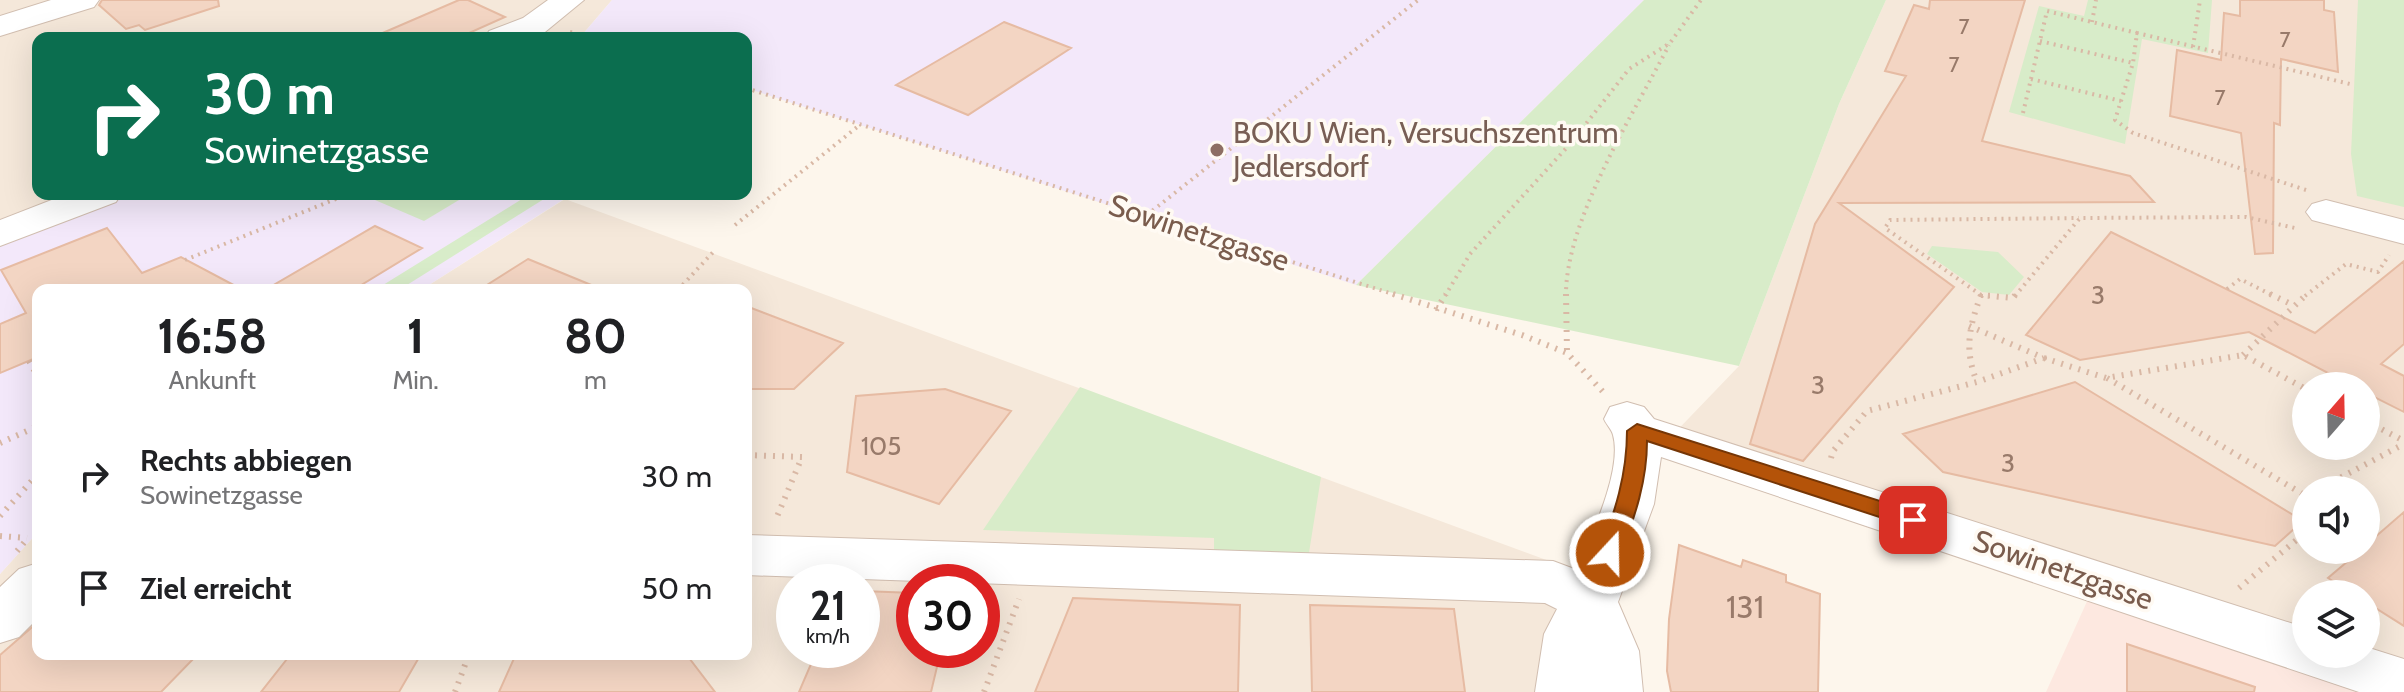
<!DOCTYPE html>
<html lang="de">
<style>
:root{--surface:#fff;--page:#f6f6f6;--text:#202124;--muted:#757577}
body{margin:0;font-family:Cabin,sans-serif;background:var(--page);color:var(--text);height:100vh;display:flex;flex-direction:column;font-size:30px;white-space:nowrap}
*{box-sizing:border-box;margin:0}
p{font-size:26px;color:var(--muted)}
.icon{flex:none;width:44px;height:44px;fill:none;stroke:currentColor;stroke-width:2;stroke-linecap:round;stroke-linejoin:round}
.map{position:relative;flex:1;overflow:hidden}
.details{position:absolute;left:32px;top:284px;width:720px;height:376px;display:flex;flex-direction:column;background:var(--surface);border-radius:16px;box-shadow:0 8px 32px #0002}
.details>*{flex:none}
.guide{position:absolute;left:32px;top:32px;width:720px;height:168px;border-radius:16px;box-shadow:0 8px 32px #0002;background:#0b6e4f;color:#fff;overflow:hidden}
.needle{width:52px;rotate:20deg}
.controls{position:absolute;left:2292px;top:372px;display:grid;gap:16px}
.controls a{display:grid;place-items:center;width:88px;height:88px;border-radius:50%;background:var(--surface);box-shadow:0 8px 32px #0002;font-size:40px}
.speed{position:absolute;left:776px;top:564px;display:flex;gap:16px;font-size:40px;font-weight:700;text-align:center}
.speed>*{display:grid;place-content:center;width:104px;height:104px;border-radius:50%;background:var(--surface);box-shadow:0 8px 32px #0002;line-height:1}
.speed small{font-size:20px;font-weight:400}
.speed .limit{border:12px solid #d22;background:#fff;color:#111}
.pin{position:absolute;display:grid;place-items:center;width:68px;height:68px;color:#fff;margin:-34px;border-radius:16px;box-shadow:0 4px 12px #0006}
.me{position:absolute;width:88px;margin:-44px;rotate:21deg;stroke-linejoin:round;filter:drop-shadow(0 0 6px #0008)}
.turn{display:flex;align-items:center;gap:28px;height:168px;padding:0 40px;font-size:36px}
.turn .icon{width:104px;height:104px;stroke-width:2.5}
.turn b{display:block;font-size:56px;line-height:68px}
.eta{display:flex;justify-content:space-evenly;align-items:center;height:136px;text-align:center}
.eta b{font-size:48px;font-weight:700;line-height:56px}
ul{padding:0;list-style:none}
li{display:flex;align-items:center;gap:24px;height:112px;padding:0 40px}
li div{flex:1}
li b{display:block;font-size:30px}
li em{font-style:normal}
.map>svg:first-child{display:block}
</style>
<div class="map">
<svg width="2404" height="692" viewBox="0 0 2404 692">
<rect width="100%" height="100%" fill="#fdf6ec"/>
<path fill="#f5e8da" fill-rule="evenodd" d="M0,0H612L582,35L539,34L530,38H38V194H135L0,246Z
M1886,0H2404V674L2366,654V594H2306V646L1664,444L1739,366L1839,104ZM2306,386H2366V446H2306ZM2306,490H2366V550H2306Z
M565,199L1579,572L1548,692H0V574L38,532V654H746V290H421ZM794,582H862V650H794ZM914,582H982V650H914Z"/>
<path fill="#fde8e0" d="M2094,586L2306,654L2404,692H2046Z"/>
<path fill="#f3e8fa" d="M612,0H1644L1356,285L746,88V38H530L539,34L582,35Z
M135,194H572L421,290H38V532L0,574V246Z"/>
<path fill="#d8ecc9" d="M1644,0H1886L1839,104L1739,366L1356,285Z
M2088,0H2212L2208,53L2142,39L2125,144L2009,112L2039,6L2084,16Z
M2358,0H2404V207L2357,196L2351,154Z
M361,194H469L424,221Z
M530,194H552L399,290H375Z
M1932,246L1998,252L2024,277L2009,295L1982,292L1927,254Z
M1080,387L1321,477L1308,559L1214,556V538L983,530Z"/>
<path fill="#f3d5c3" stroke="#e6bba3" stroke-width="2" d="M102,0H218L219,6L145,30L139,25L126,29L99,5Z
M459,0H468L505,17L458,38H371Z
M1930,0H2025L1982,141L2130,176L2154,202L1839,203L1954,287L1803,461L1750,444L1815,224L1906,76L1885,71L1914,5L1929,9Z
M2240,0H2324V10L2334,12L2338,72L2281,59L2280,125L2274,123L2273,253L2255,254L2241,133L2170,116L2177,50L2221,60L2224,13L2240,16Z
M1004,22L1071,48L968,115L896,85Z
M375,226L422,248L353,290H265Z
M107,228L142,273L181,257L243,290H38V357L0,373V324L26,313L1,270Z
M2111,232L2315,333L2404,261V344L2381,364L2404,376V412L2366,393V386H2353L2249,332L2080,360L2026,335Z
M528,259L601,289V290H479Z
M746,306L843,343L794,389H746Z
M2075,382L2303,521L2275,546L1943,472L1903,434Z
M945,389L1011,411L939,504L847,472L856,396Z
M2404,512V626L2366,602V594H2353L2328,578L2361,550H2366V545Z
M1679,545L1741,567L1743,560L1786,575V582L1820,594L1818,692H1671L1667,671L1669,619Z
M862,591L914,593V650H941L931,692H799L817,650H862Z
M1073,598L1240,605L1238,692H1035Z
M1310,605L1454,609L1465,692H1312Z
M38,622V654H198L161,692H0V655Z
M2127,644L2255,687L2254,692H2127Z
M291,654H421L399,692H261Z
M516,654H686L715,692H499Z"/>
<g fill="none" stroke-linecap="round" stroke-linejoin="round">
<g stroke="#d1beb0" stroke-width="2">
<path id="minor" d="M51,0H99L94,7L0,36V16Z
M548,0H584L545,32L530,38H485L489,31L523,18Z
M67,194H121L116,202L0,246V220Z
M2326,200L2404,220V244L2312,220L2306,212L2312,204Z
M1627,402L1644,407L1654,419L2306,628V654H2366V647L2404,659V692H2359L1661,457L1654,504L1618,602L1639,651L1643,692H1535L1544,634L1557,609L1545,603L746,575V535L1553,561L1577,570C1590,538 1623,470 1613,435C1612,430 1606,424 1604,419L1610,407Z
M38,563V618L19,637L0,643V587L19,569Z"/>
</g>
<path stroke="#d9b8a5" stroke-width="4" stroke-dasharray="2 5" stroke-linecap="butt" d="M2092,22L2096,0
M570,32L592,38
M2040,41L2133,63
M2193,47L2200,0
M2031,79L2121,101
M746,88L1399,296
M2023,113L2047,11L2137,33
M2306,190L2133,133L2115,120L2133,63L2137,33L2350,84
M1147,215L1418,0
M735,225L861,124
M185,260L348,194
M2227,289L2240,279L2274,296
M678,290L715,250
M1981,295L1885,228L1890,220L2079,218
M1445,296L1470,254L1570,144L1629,69L1670,43L1701,0
M1566,296C1565,221 1634,113 1669,45
M1981,296H1990
M2015,296L2080,218L2246,217L2295,228
M2305,296L2346,264L2378,272L2389,255"/>
<path stroke="#d9b8a5" stroke-width="6" stroke-dasharray="2 7" stroke-linecap="butt" d="M1393,294L1522,335L1567,353L1605,394
M1566,294L1567,353
M2270,294L2293,305
M1436,310L1446,294
M1969,326L2044,358L1977,382
M2243,355L2307,294
M2044,358L2106,378L2243,355L2306,389
M29,361L38,377
M2107,378L2306,496
M2366,421L2404,441
M0,443L38,426
M746,455L802,457L776,519
M1831,458L1833,451L1867,411L1977,382C1964,350 1969,327 1981,295L2013,298L2016,294
M2317,490L2404,444
M0,516L38,474
M0,536L27,538
M17,551L28,538
M2239,588L2306,532
M455,692L469,654
M984,692L1019,599"/>
<use href="#minor" fill="#fff" fill-rule="evenodd"/>
</g>
<path fill="#b45309" stroke="#753606" stroke-width="2" d="M1637,424L1921,514L1924,520L1921,526L1913,528L1647,441C1647,481 1635,516 1621,553L1618,559L1610,561L1602,559L1599,553C1615,512 1627,475 1627,431Z"/>
<circle fill="#8d6e63" stroke="#fffaf3" stroke-width="3" cx="1217" cy="150" r="8"/>
<g text-anchor="middle" stroke-width="7" stroke-linejoin="round" paint-order="stroke">
<g font-size="22" fill="#987a6a">
<text x="1964" y="34">7</text>
<text x="2285" y="47">7</text>
<text x="1954" y="72">7</text>
<text x="2220" y="105">7</text>
</g>
<g font-size="26" fill="#987a6a">
<text x="2098" y="304">3</text>
<text x="1818" y="394">3</text>
<text x="881" y="455">105</text>
<text x="2008" y="472">3</text>
</g>
<g font-size="30" fill="#785e54" stroke="#fffaf3" text-anchor="start">
<text x="1233" y="143">BOKU Wien, Versuchszentrum<tspan x="1233" dy="34">Jedlersdorf</tspan></text>
</g>
<g font-size="30" fill="#7a5c4d" stroke="#fffaf3">
<text transform="translate(1199 233) rotate(18)" y="10">Sowinetzgasse</text>
<text transform="translate(2063 570) rotate(19)" y="10">Sowinetzgasse</text>
</g>
<g font-size="32" fill="#987a6a">
<text x="1745" y="618">131</text>
</g>
</g>
</svg>
<div class="controls">
<a><svg class="needle" viewBox="-14 -14 28 28"><path d="M0-13l5 13h-10z" fill="#e53935"/><path d="M0 13l5-13h-10z" fill="#757577"/></svg></a>
<a><svg class="icon" aria-label="sound" viewBox="0 0 24 24"><path d="M4 9h4l5-4v14l-5-4H4zM17 9q2 3 0 6"/></svg></a>
<a><svg class="icon" aria-label="layers" viewBox="0 0 24 24"><path d="M12 4l9 5-9 5-9-5zM3 14l9 5 9-5"/></svg></a>
</div>
<div class="speed"><div>21<small>km/h</small></div><div class="limit">30</div></div>
<div class="pin" style="left:1913px;top:520px;background:#d93025"><svg class="icon" aria-label="arrive" viewBox="0 0 24 24"><path d="M6 21V4h12l-3 4 3 4H6"/></svg></div>
<svg class="me" style="left:1610px;top:553px" viewBox="-20 -20 40 40"><circle r="17" fill="#b45309" stroke="#fff" stroke-width="3"/><path d="M0-11L8 9 0 5-8 9z" fill="#fff"/></svg>
<div class="guide">
<div class="turn"><svg class="icon" aria-label="right" viewBox="0 0 24 24"><path d="M7 20v-9h11M14 6l5 5-5 5"/></svg><div><b>30 m</b>Sowinetzgasse</div></div>
</div>
<section class="details">
<div class="eta">
<div><b>16:58</b><p>Ankunft</p></div>
<div><b>1</b><p>Min.</p></div>
<div><b>80</b><p>m</p></div>
</div>
<ul>
<li><svg class="icon" aria-label="right" viewBox="0 0 24 24"><path d="M7 20v-9h11M14 6l5 5-5 5"/></svg><div><b>Rechts abbiegen</b><p>Sowinetzgasse</p></div><em>30 m</em></li>
<li><svg class="icon" aria-label="arrive" viewBox="0 0 24 24"><path d="M6 21V4h12l-3 4 3 4H6"/></svg><div><b>Ziel erreicht</b></div><em>50 m</em></li>
</ul>
</section>
</div>
